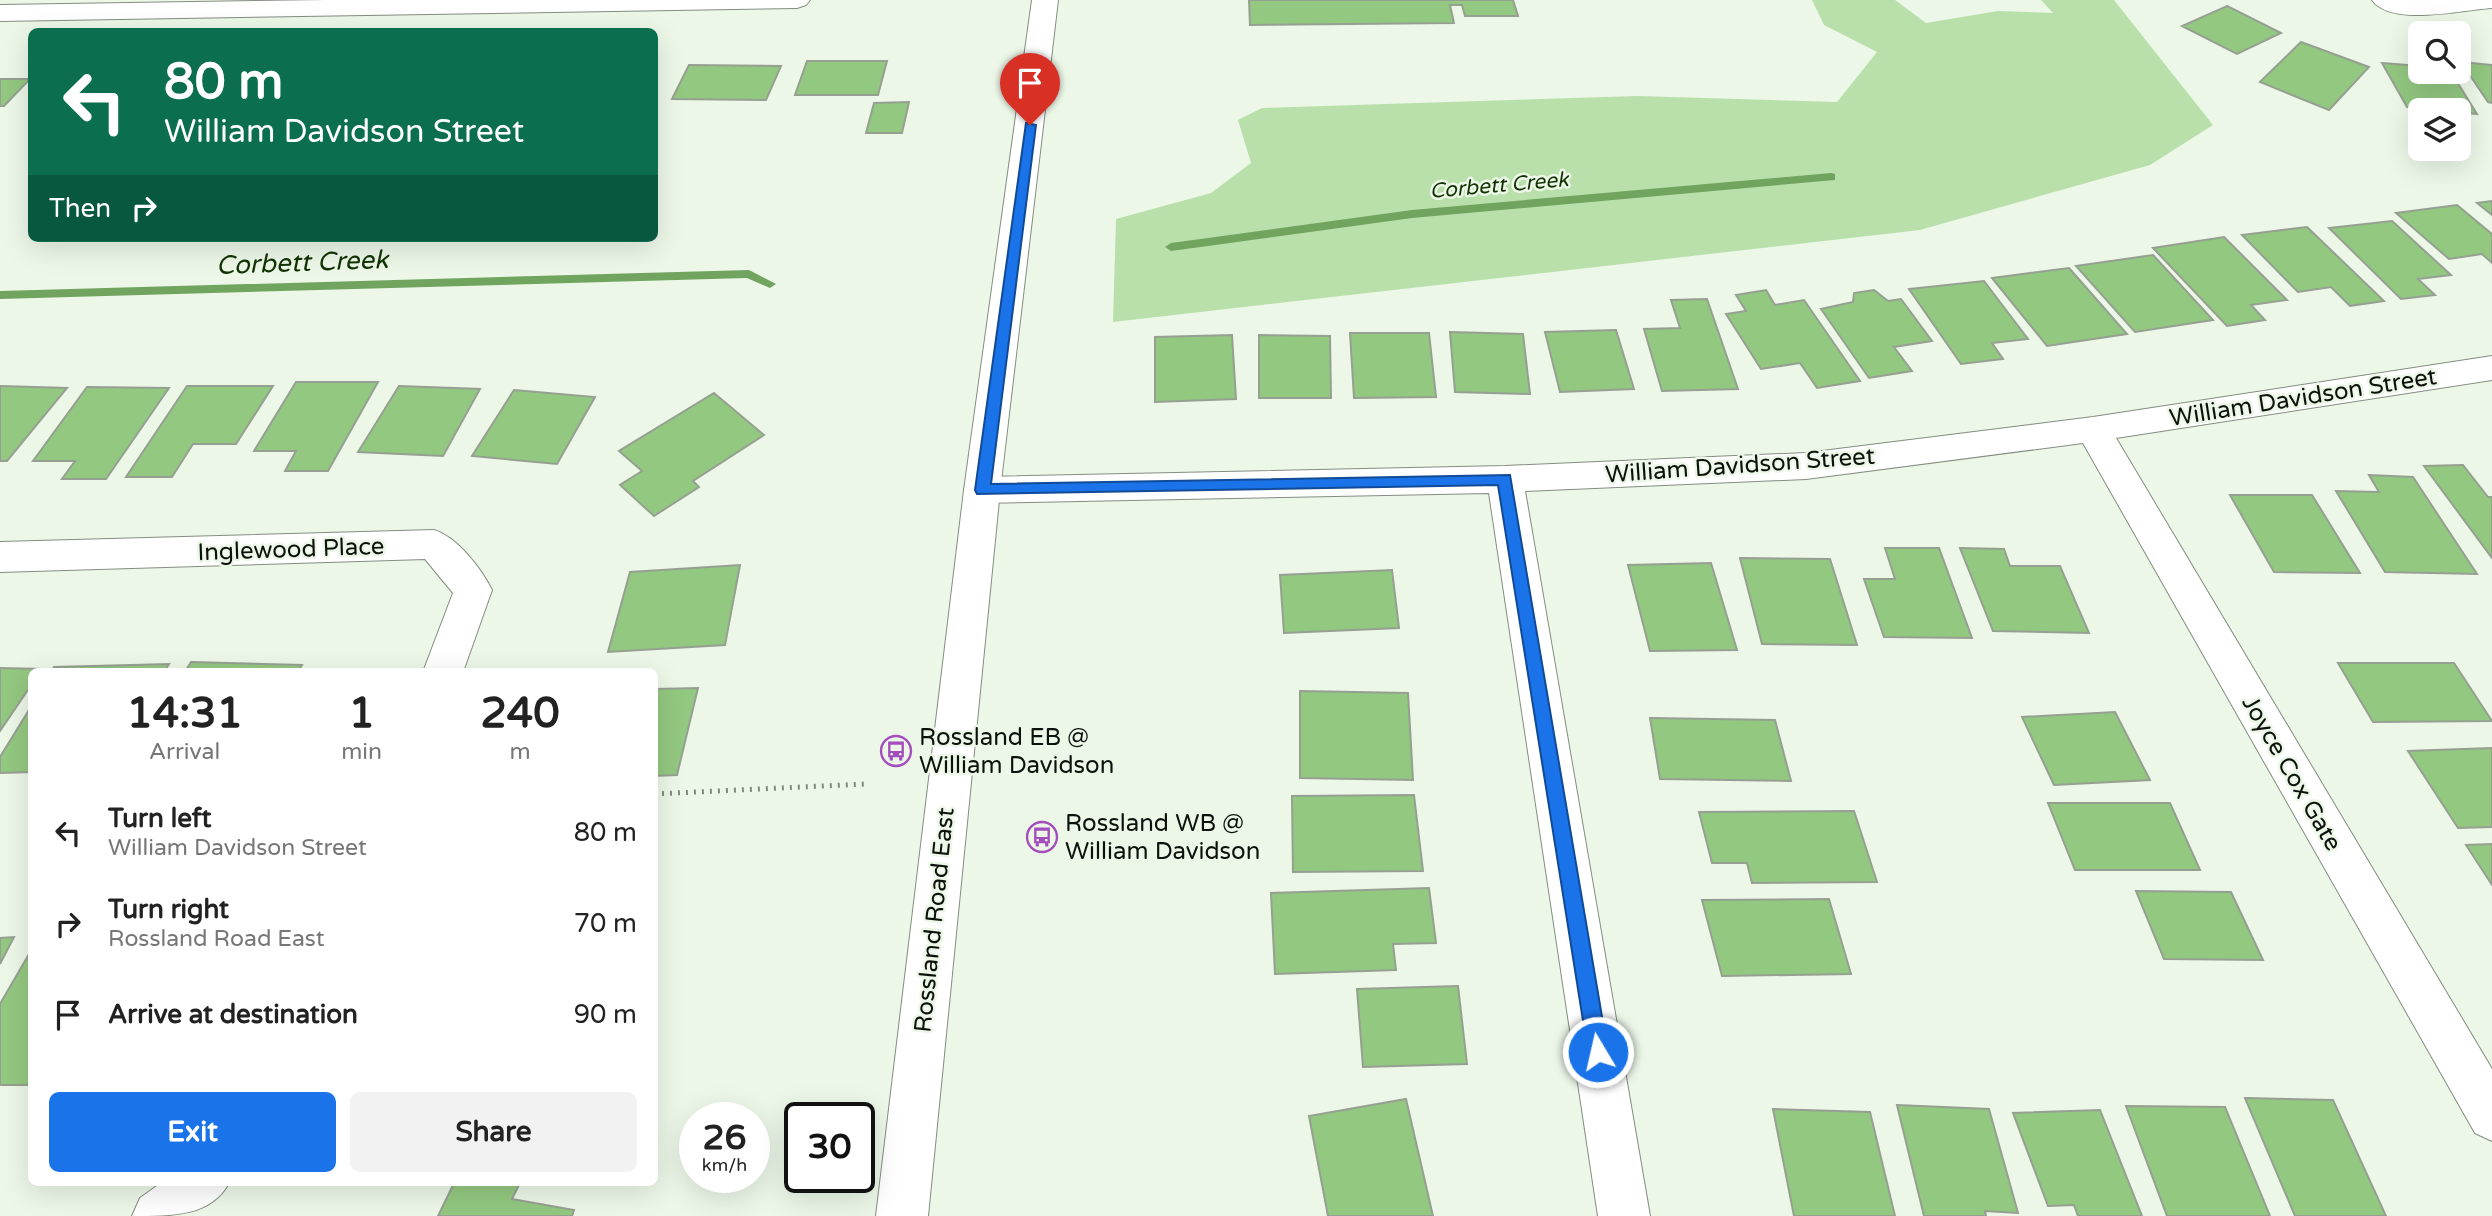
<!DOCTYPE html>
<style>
:root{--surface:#fff;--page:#f2f2f2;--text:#222;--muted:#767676;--accent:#1a73e8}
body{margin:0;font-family:"Varela Round",sans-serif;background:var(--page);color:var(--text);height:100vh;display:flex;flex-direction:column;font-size:26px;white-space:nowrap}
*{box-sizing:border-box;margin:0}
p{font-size:23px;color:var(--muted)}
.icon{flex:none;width:38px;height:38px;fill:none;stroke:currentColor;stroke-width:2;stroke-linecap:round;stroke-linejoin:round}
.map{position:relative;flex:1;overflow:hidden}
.details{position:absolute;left:28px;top:668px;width:630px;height:518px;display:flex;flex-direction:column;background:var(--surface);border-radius:10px;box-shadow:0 7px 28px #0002}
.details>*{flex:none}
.banner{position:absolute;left:28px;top:28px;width:630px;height:214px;border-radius:10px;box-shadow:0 7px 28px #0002;background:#0b6e4f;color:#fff;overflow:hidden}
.controls{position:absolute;left:2408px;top:21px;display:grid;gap:14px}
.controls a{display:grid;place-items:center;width:63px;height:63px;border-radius:10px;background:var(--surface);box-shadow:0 7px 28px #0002;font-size:35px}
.speed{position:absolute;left:679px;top:1102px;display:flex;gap:14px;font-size:35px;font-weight:700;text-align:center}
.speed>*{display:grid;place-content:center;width:91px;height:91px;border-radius:50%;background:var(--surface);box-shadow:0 7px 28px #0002;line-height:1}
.speed small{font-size:18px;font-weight:400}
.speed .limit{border:4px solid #111;border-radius:10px;background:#fff;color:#111}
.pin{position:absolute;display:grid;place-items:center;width:60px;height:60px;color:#fff;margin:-72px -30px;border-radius:50% 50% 50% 0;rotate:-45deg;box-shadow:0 0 7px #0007}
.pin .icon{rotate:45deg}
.me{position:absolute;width:77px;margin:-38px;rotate:351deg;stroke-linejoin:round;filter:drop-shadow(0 0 5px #0008)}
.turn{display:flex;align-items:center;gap:24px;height:147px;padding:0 21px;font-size:32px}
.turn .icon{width:91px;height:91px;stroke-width:2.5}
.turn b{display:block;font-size:49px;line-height:60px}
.then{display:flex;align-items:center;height:66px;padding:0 21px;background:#0003;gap:14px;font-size:26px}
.eta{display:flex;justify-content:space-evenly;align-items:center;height:119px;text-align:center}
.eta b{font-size:42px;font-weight:800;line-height:49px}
.action{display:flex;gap:14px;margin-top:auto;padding:14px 21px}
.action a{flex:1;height:80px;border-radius:10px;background:var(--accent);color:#fff;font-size:28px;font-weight:800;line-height:80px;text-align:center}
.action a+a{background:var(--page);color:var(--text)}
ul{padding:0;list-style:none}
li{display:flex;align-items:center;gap:21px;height:91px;padding:0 21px}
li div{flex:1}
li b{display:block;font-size:26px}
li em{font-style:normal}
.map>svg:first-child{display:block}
</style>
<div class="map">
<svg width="2492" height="1216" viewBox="0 0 2492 1216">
<rect width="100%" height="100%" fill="#ecf7e8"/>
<path fill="#b9e0ab" d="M1812,0H1895L1926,23L1998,11L2053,13L2041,0H2114L2213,125L2150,165L1920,230L1113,322L1116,219L1211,193L1251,163L1238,120L1262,108L1637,96L1837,102L1877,52L1824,25Z"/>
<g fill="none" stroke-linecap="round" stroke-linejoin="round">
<path fill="#71a45f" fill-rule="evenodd" d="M1831,173L1835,174V180L1412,218L1171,251L1165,247L1171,243L1412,210Z
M749,270L776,284L770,288L747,278L0,299V291Z"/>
</g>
<path fill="#93c880" stroke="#96a092" stroke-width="2" d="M1249,0H1513L1518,16H1465L1462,5H1450L1454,23L1250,25Z
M2227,6L2281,33L2237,54L2182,26Z
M2301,42L2369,67L2329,110L2260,82Z
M807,61H887L878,95H795Z
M2461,62L2492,65V103L2488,102Z
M2382,63L2420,66V72H2451L2477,114L2407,107Z
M689,65L781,66L766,100L672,99Z
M0,79H30L4,106H0Z
M909,102L902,133H866L874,103Z
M2492,201V215L2477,203Z
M2457,205L2492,234V263L2482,254L2449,259L2396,213Z
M2392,221L2451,275L2418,279L2435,295L2401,299L2329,228Z
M2307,227L2384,301L2350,306L2331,287L2298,292L2242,235Z
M2224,237L2287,300L2251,305L2265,320L2227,326L2153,248Z
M2153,255L2213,320L2135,332L2076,266Z
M2069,268L2127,334L2047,346L1992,278Z
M1984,281L2028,339L1992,343L2003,359L1961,364L1909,289Z
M1766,290L1775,305L1804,300L1860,381L1817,388L1800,363L1761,369L1726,314L1746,311L1736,295Z
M1874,290L1888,301L1901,299L1932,341L1894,347L1912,371L1869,378L1821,309L1853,302L1854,293Z
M1707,299L1738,389L1662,391L1644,329L1680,328L1671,300Z
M1616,330L1634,389L1560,392L1545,332Z
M1450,332L1523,334L1530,394L1455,392Z
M1350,333H1429L1436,397L1354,398Z
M1232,335L1236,399L1155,402V337Z
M1259,335L1330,336L1331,398H1259Z
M296,382H378L328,471H285L296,451H254Z
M0,386L67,388L7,461H0Z
M187,386H273L236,444H193L172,477H126Z
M399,386L480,389L443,456L358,452Z
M87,387L169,388L106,479H62L75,461H33Z
M514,390L595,397L557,464L472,456Z
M714,393L764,435L693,481L699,487L654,516L620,485L642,471L619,451Z
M2463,465L2488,497H2492V558L2424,466Z
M2369,475L2413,477L2477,574L2385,572L2336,491L2379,492Z
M2230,495H2312L2360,573L2274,572Z
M1885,548H1939L1972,638L1884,637L1864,579H1895Z
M1960,548L2004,549L2010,566H2060L2089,633L1993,631Z
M1740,558L1830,559L1857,645L1762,644Z
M1711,563L1737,650L1650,651L1628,565Z
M740,565L725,645L608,652L630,572Z
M1392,570L1399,628L1284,633L1280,575Z
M191,662L302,665L298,672H185Z
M2338,663H2454L2492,721L2373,722Z
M169,664L164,672H51L54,667Z
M0,668L42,669L40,672H32V684L0,731Z
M698,688L677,775L654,776V689Z
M1300,691L1408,693L1413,780L1300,778Z
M32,705V772L0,773V757Z
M2115,712L2150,780L2054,785L2022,717Z
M1650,718L1775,720L1791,781L1660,779Z
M2492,748V827L2458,828L2408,751Z
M1414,795L1423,871L1293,872L1292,796Z
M2048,803H2170L2200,870H2075Z
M1854,811L1877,882L1752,883L1747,863H1712L1699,812Z
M2492,844V885L2466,845Z
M1429,888L1436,943L1393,944L1396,970L1275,974L1271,893Z
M2136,891L2231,892L2263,960L2164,959Z
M1829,899L1851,974L1722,976L1702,900Z
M14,937L0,964V938Z
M32,949V1085H0V1004Z
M1458,986L1467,1064L1363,1067L1357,989Z
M2245,1098L2333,1100L2386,1216H2295Z
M1406,1099L1433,1216H1328L1309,1116Z
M1897,1105L1989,1109L2018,1213L1985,1211L1986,1216H1924Z
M2126,1106L2225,1107L2270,1216H2167Z
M1773,1109L1870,1112L1895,1216H1794Z
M2100,1110L2142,1216H2078L2074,1205L2048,1206L2013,1113Z
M454,1183H520L512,1199L574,1210L572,1216H438Z"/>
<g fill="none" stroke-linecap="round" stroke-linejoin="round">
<g stroke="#838d80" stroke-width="2">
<path id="minor" d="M327,0H810L806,5L797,8L0,21V5Z
M2372,0H2492V8C2462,10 2391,27 2372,0Z
M2492,356V380L2116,438L2492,1069V1141L2475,1133L2083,443L1806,479L1525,491L1650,1216H1598L1489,493L982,503L969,499L964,490L969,481L982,477L1505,466L1806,453L2093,417Z
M434,530C457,537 481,568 492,590L463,672H423L453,593L425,559L0,572V542Z
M161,1183H229C211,1216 174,1216 132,1216L140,1198Z"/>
</g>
<g stroke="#838d80" stroke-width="2">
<path id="major" d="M1032,0H1058L1000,490L928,1216H876L964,490Z"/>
</g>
<path stroke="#828a7f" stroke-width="5" stroke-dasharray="2 6" stroke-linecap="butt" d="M654,794L865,784"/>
<use href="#minor" fill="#fff" fill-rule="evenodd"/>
<use href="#major" fill="#fff" fill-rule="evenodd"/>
</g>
<path fill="#1a73e8" stroke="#114b97" stroke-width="2" d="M1026,123L1036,125L991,484L1510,475L1608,1052L1605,1059L1598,1062L1591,1059L1588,1052L1498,485L977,494L975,490Z"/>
<defs>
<g id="bus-ring" transform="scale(1.575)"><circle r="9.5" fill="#ecf7e8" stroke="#a34ebc" stroke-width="1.5"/><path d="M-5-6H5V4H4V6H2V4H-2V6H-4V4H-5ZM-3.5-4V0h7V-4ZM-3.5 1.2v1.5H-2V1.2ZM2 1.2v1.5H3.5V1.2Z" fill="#a34ebc"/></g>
</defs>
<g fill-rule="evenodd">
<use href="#bus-ring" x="896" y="751"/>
<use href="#bus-ring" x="1042" y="837"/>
</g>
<g text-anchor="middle" stroke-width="5" stroke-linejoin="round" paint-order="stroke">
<g font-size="21" font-style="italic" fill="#113302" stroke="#ecf7e8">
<text transform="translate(1499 185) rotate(-5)" y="7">Corbett Creek</text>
</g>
<g font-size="24" fill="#0d110c" stroke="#ecf7e8">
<text transform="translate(2303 397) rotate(-9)" y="8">William Davidson Street</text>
<text transform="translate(1740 465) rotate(-4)" y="8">William Davidson Street</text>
<text transform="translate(291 549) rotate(-2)" y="8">Inglewood Place</text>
<text transform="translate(2292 773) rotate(60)" y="8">Joyce Cox Gate</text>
<text transform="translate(934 920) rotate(-84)" y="8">Rossland Road East</text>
</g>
<g font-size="24" fill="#0d110c" stroke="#ecf7e8" text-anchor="start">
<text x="919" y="745">Rossland EB @<tspan x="919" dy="28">William Davidson</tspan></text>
<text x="1065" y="831">Rossland WB @<tspan x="1065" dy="28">William Davidson</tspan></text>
</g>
<g font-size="26" font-style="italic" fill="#113302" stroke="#ecf7e8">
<text transform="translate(302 262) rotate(-2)" y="9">Corbett Creek</text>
</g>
</g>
</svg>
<div class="controls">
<a><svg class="icon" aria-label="search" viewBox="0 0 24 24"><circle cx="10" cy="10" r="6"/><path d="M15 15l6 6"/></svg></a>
<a><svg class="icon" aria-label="layers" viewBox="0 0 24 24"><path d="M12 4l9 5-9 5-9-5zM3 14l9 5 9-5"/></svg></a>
</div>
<div class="speed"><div>26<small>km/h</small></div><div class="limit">30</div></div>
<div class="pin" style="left:1030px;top:125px;background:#d93025"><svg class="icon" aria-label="arrive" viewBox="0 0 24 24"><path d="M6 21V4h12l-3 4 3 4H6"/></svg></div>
<svg class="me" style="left:1598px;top:1052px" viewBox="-20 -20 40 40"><circle r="17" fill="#1a73e8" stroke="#fff" stroke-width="3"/><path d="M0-11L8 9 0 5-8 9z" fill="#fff"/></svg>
<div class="banner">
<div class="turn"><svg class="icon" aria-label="left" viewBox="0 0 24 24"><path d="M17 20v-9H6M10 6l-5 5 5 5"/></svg><div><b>80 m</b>William Davidson Street</div></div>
<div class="then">Then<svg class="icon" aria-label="right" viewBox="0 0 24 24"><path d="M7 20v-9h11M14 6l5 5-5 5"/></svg></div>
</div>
<section class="details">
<div class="eta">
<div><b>14:31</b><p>Arrival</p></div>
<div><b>1</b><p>min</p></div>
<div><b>240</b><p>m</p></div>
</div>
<ul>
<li><svg class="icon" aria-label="left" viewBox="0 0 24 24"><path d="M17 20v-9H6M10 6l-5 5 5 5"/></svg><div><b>Turn left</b><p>William Davidson Street</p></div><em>80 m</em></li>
<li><svg class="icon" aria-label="right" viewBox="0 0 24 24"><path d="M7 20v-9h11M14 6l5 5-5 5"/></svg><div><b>Turn right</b><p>Rossland Road East</p></div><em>70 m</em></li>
<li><svg class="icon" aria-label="arrive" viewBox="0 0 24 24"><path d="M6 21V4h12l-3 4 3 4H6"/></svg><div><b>Arrive at destination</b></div><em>90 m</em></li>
</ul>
<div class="action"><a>Exit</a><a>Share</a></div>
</section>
</div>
